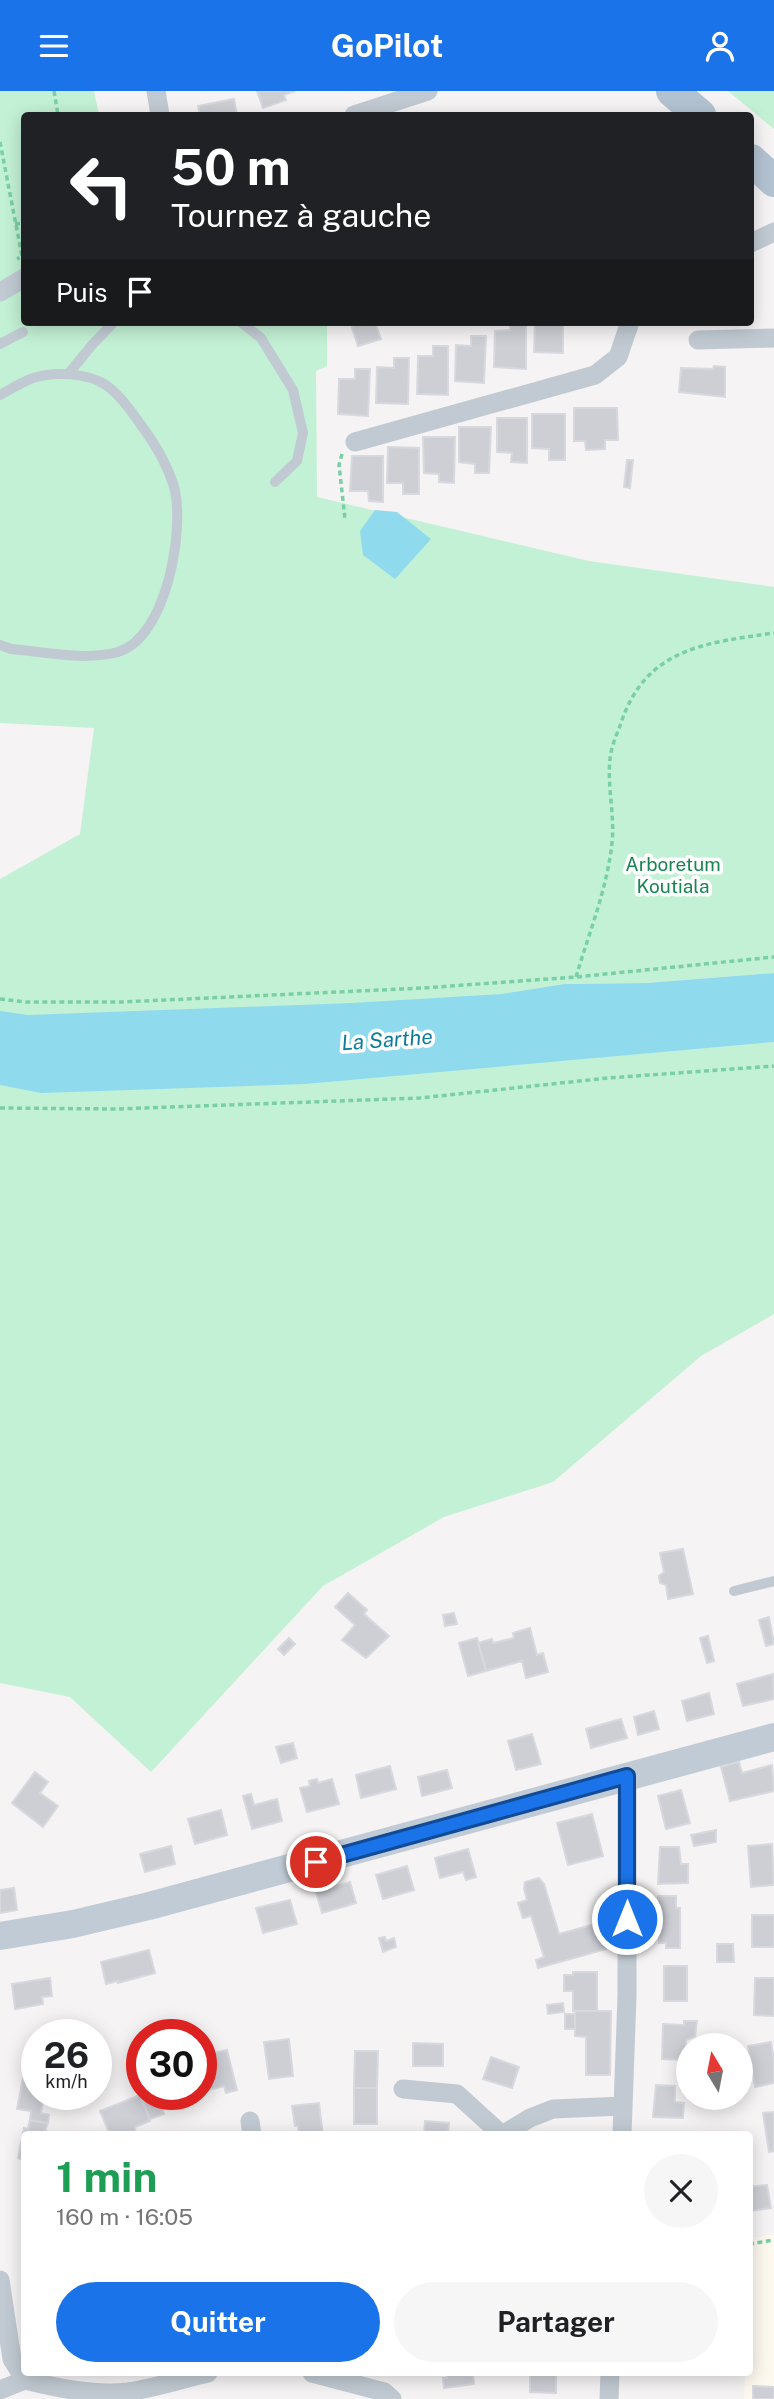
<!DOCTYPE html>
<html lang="fr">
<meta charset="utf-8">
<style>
:root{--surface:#fff;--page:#f6f6f6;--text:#202124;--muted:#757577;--accent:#1a73e8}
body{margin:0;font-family:"Public Sans",sans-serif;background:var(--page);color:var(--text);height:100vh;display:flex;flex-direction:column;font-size:26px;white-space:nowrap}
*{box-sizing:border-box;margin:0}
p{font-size:23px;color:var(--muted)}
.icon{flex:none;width:38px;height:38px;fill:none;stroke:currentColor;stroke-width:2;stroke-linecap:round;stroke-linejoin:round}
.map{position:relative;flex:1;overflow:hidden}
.details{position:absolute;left:21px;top:2040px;width:732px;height:245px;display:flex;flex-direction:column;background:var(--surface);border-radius:7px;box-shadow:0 4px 18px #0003}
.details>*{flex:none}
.hud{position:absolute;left:21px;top:21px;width:733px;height:214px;border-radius:7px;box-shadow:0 4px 18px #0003;background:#202124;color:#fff;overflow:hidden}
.needle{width:46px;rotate:350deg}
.buttons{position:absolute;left:676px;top:1942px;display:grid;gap:14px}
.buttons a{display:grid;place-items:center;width:77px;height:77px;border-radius:50%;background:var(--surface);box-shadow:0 4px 18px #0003;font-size:35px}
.speed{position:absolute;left:21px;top:1928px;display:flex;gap:14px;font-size:35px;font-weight:700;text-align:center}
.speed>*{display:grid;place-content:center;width:91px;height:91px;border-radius:50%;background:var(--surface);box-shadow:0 4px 18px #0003;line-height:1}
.speed small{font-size:18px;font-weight:400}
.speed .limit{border:10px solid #d22;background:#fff;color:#111}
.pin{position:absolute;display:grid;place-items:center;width:60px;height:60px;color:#fff;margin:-30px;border:4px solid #fff;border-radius:50%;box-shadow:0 2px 7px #0007}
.me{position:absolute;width:77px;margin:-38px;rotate:0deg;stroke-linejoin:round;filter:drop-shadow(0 0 5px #0008)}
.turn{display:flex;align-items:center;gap:24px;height:147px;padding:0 35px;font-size:32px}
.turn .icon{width:91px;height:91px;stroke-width:2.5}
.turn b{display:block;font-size:49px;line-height:60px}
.then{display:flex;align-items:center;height:66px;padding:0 35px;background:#0003;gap:14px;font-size:26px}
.round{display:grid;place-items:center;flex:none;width:74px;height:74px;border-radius:37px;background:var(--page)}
.overview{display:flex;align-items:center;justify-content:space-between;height:119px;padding:0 35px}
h1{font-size:42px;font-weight:700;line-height:52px;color:#1e9e55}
.cta{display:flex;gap:14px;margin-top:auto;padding:14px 35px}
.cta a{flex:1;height:80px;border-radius:42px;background:var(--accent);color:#fff;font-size:28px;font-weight:700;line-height:80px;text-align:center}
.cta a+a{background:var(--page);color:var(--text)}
header{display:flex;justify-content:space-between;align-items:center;height:91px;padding:0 35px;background:var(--accent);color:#fff;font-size:32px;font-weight:700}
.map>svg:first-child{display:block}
</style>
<header><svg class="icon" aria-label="menu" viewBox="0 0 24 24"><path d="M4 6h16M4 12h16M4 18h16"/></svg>GoPilot<svg class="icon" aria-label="person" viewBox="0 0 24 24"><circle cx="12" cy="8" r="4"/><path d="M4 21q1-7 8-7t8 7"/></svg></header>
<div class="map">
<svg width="774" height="2308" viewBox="0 0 774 2308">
<rect width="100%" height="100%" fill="#f5f3f3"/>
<path fill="#fdf9ef" d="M774,2143V2308H744L745,2282H749V2222L753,2147Z"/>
<path fill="#c3f1d5" d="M0,0H94L99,24H24V176L0,190Z
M728,0H774V38L769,34Z
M24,187V231H327V275L316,280L317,406L589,470L774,496V882L646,892L565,893L557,970L774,951V1223L701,1265L553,1391L444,1426L323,1495L151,1681L70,1606L0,1592V788L80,743L94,637L0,632V201Z"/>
<path fill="#90daee" d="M375,419L397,421L431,448L395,488L363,464L360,440Z
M774,882V951L305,993L41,1002L0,994V920L28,924L352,912L502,903L565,893L646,892Z"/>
<path fill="#cdcfd5" stroke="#d7d9de" stroke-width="2" d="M257,0H295L284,4L286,9L263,17Z
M234,8L237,24H200L198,15Z
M350,231H375L381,248L358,255Z
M510,231H526V278L494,276L495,240L510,239Z
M535,231H563V262L534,261Z
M471,245H486L484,292L455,290L456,254L471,255Z
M433,255H448V304L417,303L418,265H433Z
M394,267H409L408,313L376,312L377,276L394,277Z
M714,275L725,276V306L679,301L681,277L713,278Z
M355,278H370L368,325L338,323L339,288H355Z
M574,317H617L618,349H605V358L586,359L585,350H574Z
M532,323H565V369H549V358L532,357Z
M497,327H527V372L511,371L512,362L497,361Z
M459,336H491L489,382H475V373L459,371Z
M423,346H455L454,392L439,391V383L424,382Z
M388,356L419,357V403H403V392H387Z
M352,365H383V411L369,410L368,400H350Z
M627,369H633L630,397L624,396Z
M683,1458L693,1503L668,1508L666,1494L660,1492L659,1485L664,1481L660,1462Z
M348,1502L367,1519L364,1523L389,1545L366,1567L342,1549L355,1534L335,1516Z
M454,1522L457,1533L445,1535L443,1524Z
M769,1526L774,1553L766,1555L759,1529Z
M530,1537L537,1564L543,1562L548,1581L526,1587L522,1570L486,1580L478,1552L492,1548L493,1552L514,1547L513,1542Z
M708,1545L714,1570L707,1572L700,1547Z
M289,1547L295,1553L284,1564L278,1558Z
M477,1547L486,1580L468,1585L459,1552Z
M773,1583L774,1608L743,1615L737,1593Z
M709,1602L714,1623L687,1630L682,1610Z
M654,1620L659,1638L638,1644L634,1626Z
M621,1628L627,1647L591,1657L586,1638Z
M532,1643L541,1673L516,1679L508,1650Z
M293,1652L297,1667L281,1672L276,1656Z
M739,1671L742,1682L772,1674L774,1700L730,1710L721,1676Z
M390,1675L396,1698L361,1707L356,1684Z
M447,1679L452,1697L422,1705L418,1686Z
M35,1681L48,1691L40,1702L58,1715L43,1736L12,1712Z
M317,1688L318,1692L332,1688L339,1713L307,1721L300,1697L310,1695L309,1690Z
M681,1699L690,1732L666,1738L658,1705Z
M251,1703L254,1714L277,1708L282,1730L252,1738L243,1705Z
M221,1719L227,1744L195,1753L188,1728Z
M592,1723L603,1765L568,1774L557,1732Z
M716,1739V1751L694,1755L691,1744Z
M772,1753L774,1794L751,1796L748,1755Z
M171,1755L175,1773L145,1781L140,1763Z
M660,1756H679L681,1773H688V1792L658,1793Z
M468,1758L476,1786L466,1789L463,1781L440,1787L435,1767Z
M407,1775L414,1799L383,1808L376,1784Z
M539,1787L544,1793L559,1843L617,1827V1855L538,1877L536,1869L544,1866L531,1825L523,1827L518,1812L527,1809L524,1798L525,1791Z
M350,1791L356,1812L322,1822L316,1801Z
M14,1797L17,1819L0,1822V1799Z
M658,1805H676V1817H680V1857H666V1852H659Z
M290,1809L297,1833L263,1842L256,1817Z
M752,1824H774V1856H752Z
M385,1846L386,1850L394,1847L396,1856L383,1861L379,1847Z
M717,1853H733L734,1871H717Z
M149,1859L155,1882L118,1892V1890L106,1893L101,1871Z
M664,1875H687V1910H664Z
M573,1881H597V1920H573V1900H564V1884H573Z
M50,1887L52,1905L42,1906L43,1913L15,1918L12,1893Z
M755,1887H774V1925L754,1924Z
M563,1912L564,1921L548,1923L547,1914Z
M575,1920H611L610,1984H586V1946L575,1945Z
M565,1923H575V1938H565Z
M684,1930H697L695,1945L686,1949L685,1969L662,1968L663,1933L684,1934Z
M289,1948L293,1985L269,1988L264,1951Z
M771,1951L774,1970V1992L755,1996L748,1955Z
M413,1952L443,1953V1975H413Z
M227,1959L237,1999L226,2002L224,1995L201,2001V1978L213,1975L210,1963Z
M355,1960H378L377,1997H354Z
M491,1966L519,1976L512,1997L483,1988Z
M23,1987L37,1990V2004H44L41,2022L49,2024L48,2032L30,2029L31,2020L17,2018Z
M656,1994L675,1995V2011L684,2012L683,2027L653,2026Z
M354,1997H377V2033H354Z
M140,2004L150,2030L135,2036L136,2044H110L100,2020Z
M156,2004L164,2023L150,2028L142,2009Z
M319,2012L323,2044H299L298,2035H295L292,2015Z
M774,2021V2060L769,2061L763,2022Z
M30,2029L48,2032L45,2040L49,2041L48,2044H24V2069L18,2067L24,2037L28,2038Z
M425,2030L449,2032L448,2044H424Z
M767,2094L771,2117L749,2120V2096Z
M447,2282H473L474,2293L444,2297L443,2287H447Z
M530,2282H556V2302L530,2301Z
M753,2295L774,2296V2308H753Z"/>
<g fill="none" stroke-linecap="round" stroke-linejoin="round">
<path stroke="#7ad0a6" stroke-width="3.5" stroke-dasharray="5 3.5" stroke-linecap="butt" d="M54,0L58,24
M0,51L22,165L17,168
M15,133L24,132
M342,363L339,374L345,428
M576,886C589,842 607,798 612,752C615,725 607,696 610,668C611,656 617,643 621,632C646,557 705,552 774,542
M0,908L26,911H122L423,897L576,886L774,866
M0,1017L116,1018L420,1007L608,987L774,975
M749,2153L774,2149"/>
<path stroke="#c1cad2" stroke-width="10" d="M241,231L261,247L293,299L303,342L297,370L275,391
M0,253L23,241
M69,282L92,254L114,231
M0,304C11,298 22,291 33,287C54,280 88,282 106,294C120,304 131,320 141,334C155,353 169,376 175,400C184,442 166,547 118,561C84,570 45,561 11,558L0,554
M734,1500L774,1490"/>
<path stroke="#c1cad2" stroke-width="19" d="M156,0L160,24
M354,24L428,0
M751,152L774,141
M0,201L24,187
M698,249L774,247
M355,351L595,284L618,266L630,231
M403,1998L457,2003L502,2044
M250,2030L252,2044
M502,2044L530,2027L553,2018L623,2015
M622,2044L627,1905V1685
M0,2189L12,2268L25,2289
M312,2282L384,2301L392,2308
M25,2289C57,2297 95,2305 128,2301C155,2297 182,2288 208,2282
M0,2299L25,2289
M609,2308L610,2282"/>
<path stroke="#c1cbd6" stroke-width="28" d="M0,1845L73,1833L149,1815L774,1646"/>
<path stroke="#b3c2d1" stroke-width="32" d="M672,0L700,24
M751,69L774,90"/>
</g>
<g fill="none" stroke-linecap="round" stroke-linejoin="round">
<g stroke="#114b97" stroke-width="18">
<path id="route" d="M316,1771L627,1685V1828"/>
</g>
<use href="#route" stroke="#1a73e8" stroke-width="12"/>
</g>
<g text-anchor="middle" stroke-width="7" stroke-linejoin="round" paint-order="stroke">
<g font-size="19" fill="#17864f" stroke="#fff">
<text x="673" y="780">Arboretum<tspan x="673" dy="22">Koutiala</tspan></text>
</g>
<g font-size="21" font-style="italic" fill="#0c7c9b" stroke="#fff">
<text transform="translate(387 949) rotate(-4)" y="7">La Sarthe</text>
</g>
</g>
</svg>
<div class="buttons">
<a><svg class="needle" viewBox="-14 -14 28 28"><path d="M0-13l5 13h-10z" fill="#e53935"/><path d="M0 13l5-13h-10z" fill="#757577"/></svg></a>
</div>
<div class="speed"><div>26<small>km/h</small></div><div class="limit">30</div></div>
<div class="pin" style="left:316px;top:1771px;background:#d93025"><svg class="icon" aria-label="arrive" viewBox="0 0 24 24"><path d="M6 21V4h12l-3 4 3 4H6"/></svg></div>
<svg class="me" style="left:627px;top:1828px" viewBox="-20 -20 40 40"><circle r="17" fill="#1a73e8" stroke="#fff" stroke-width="3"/><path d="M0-11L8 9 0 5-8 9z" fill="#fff"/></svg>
<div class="hud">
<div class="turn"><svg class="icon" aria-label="left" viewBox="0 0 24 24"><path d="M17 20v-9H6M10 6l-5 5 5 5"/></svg><div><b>50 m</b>Tournez à gauche</div></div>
<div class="then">Puis<svg class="icon" aria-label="arrive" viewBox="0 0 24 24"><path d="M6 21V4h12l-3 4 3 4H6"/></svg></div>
</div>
<section class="details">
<div class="overview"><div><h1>1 min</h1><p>160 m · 16:05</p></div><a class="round"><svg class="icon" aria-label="close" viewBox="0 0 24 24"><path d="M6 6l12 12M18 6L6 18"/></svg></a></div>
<div class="cta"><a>Quitter</a><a>Partager</a></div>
</section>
</div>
